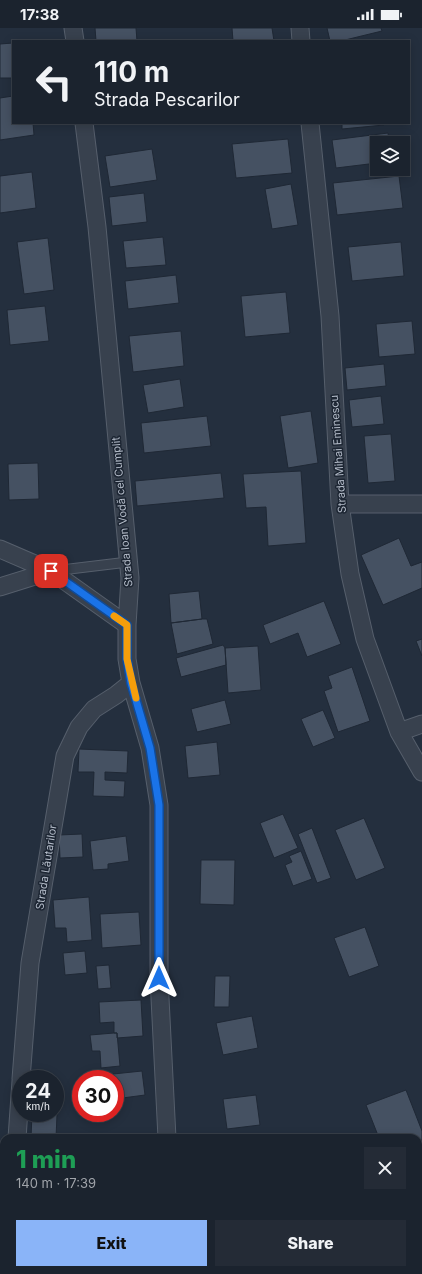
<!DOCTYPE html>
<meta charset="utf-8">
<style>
:root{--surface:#1b232e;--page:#242b36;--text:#f1f3f6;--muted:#a0a4aa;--line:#39404a;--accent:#8ab4f8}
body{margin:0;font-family:Inter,sans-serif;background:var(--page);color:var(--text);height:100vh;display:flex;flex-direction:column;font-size:15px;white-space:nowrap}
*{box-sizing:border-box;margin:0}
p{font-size:13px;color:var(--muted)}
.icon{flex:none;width:22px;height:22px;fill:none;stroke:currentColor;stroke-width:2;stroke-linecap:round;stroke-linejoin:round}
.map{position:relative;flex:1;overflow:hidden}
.drawer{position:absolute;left:0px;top:1106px;width:422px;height:140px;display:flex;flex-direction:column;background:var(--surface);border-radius:12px 12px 0 0;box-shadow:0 2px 10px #0003,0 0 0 1px var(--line)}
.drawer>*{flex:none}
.guide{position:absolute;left:12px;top:12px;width:398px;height:84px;border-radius:0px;box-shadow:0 2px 10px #0003,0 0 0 1px var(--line);background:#1b232e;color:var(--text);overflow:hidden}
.buttons{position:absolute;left:370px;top:108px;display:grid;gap:8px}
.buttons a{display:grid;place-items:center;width:40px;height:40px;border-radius:0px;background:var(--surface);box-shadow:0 2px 10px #0003,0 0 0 1px var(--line);font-size:20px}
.speed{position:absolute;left:12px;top:1042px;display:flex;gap:8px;font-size:20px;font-weight:700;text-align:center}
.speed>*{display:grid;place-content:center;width:52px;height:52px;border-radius:50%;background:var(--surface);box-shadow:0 2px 10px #0003,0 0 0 1px var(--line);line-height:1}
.speed small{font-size:10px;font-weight:400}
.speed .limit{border:6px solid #d22;background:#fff;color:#111}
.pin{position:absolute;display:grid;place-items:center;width:34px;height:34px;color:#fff;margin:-17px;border-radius:8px;box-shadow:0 2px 6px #0006}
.me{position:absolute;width:44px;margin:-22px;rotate:0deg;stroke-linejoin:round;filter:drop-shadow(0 0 3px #0008)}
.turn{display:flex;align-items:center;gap:14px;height:84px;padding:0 16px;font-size:18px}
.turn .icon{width:52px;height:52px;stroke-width:2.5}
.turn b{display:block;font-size:28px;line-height:34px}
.round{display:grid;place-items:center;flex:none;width:42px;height:42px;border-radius:0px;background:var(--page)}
.headline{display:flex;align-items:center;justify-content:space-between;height:68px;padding:0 16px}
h1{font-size:24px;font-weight:800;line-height:30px;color:#1e9e55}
.action{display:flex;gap:8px;margin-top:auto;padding:8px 16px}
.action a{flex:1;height:46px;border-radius:0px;background:var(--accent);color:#111;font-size:16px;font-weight:800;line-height:46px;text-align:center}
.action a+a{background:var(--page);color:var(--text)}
.status{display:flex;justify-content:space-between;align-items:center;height:28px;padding:0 20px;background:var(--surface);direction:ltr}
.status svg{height:11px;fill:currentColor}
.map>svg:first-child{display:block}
</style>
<div class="status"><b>17:38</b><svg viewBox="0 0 49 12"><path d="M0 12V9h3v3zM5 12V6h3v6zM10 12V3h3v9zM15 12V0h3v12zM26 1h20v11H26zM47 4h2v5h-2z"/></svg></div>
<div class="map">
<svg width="422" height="1246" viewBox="0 0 422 1246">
<rect width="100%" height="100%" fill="#242f3e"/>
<path fill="#455162" stroke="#1f2835" d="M95,0H136L137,13H96Z
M232,0H272L274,13H233Z
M327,0H381L382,3L341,13H330Z
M13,15V50H0V16Z
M13,68V95H33L34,107L0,112V70Z
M342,95H384V97L342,101Z
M388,105L389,115H377V135L336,140L332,112Z
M288,111L292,145L236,150L232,116Z
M152,121L157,152L110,159L105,128Z
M32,144L36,180L0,185V148Z
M399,148L403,180L337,187L333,155Z
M291,156L298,197L272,201L265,161Z
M144,165L147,194L112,198L109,169Z
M163,209L166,237L126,240L123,213Z
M48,210L54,262L24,266L17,214Z
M401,214L404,248L352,253L348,219Z
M176,247L179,275L128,281L125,253Z
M286,264L290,305L245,309L241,268Z
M45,278L49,313L10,317L7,282Z
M412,293L415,326L379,329L376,296Z
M181,303L184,338L133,344L129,308Z
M384,336L386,358L347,362L345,340Z
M180,351L184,379L148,385L143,357Z
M381,368L384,396L352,399L349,372Z
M311,383L318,435L288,440L280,388Z
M207,388L211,418L144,425L141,395Z
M391,406L395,453L368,455L364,408Z
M38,435L39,471L9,472L8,436Z
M301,443L306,515L268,518L266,479L246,480L243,446Z
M221,445L224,470L137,478L135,453Z
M399,510L411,538L422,534V560L383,577L361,527Z
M199,563L202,591L171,595L169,566Z
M324,573L341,616L307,629L298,605L270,616L263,597Z
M202,591H207L213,616L177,626L171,595Z
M422,611V628L416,613Z
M223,617L225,620L226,637L181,649L176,630Z
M258,618L261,662L228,665L225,620Z
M352,639L370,693L338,704L324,663L332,660L328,648Z
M225,672L231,696L197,704L191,681Z
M323,682L335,710L313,719L301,691Z
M217,714L220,747L188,750L185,718Z
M79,721L128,723L127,745L105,744V752L125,753L124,769L93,768L94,744H78Z
M283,786L298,820L274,830L260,795Z
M364,790L385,840L356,852L335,802Z
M312,800L331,850L317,855L298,806Z
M82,806L83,829L60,830L59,807Z
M126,808L129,833L108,836V841L93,842L90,813Z
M301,823L312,851L293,858L285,837L292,834L289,828Z
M201,832H235L234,877L200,876Z
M89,869L92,912L67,914L66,900H55L53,872Z
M139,884L141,917L102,920L100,886Z
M365,899L379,938L349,949L334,910Z
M85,923L87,945L65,947L63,925Z
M109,937L111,960L98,961L96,938Z
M215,948H230L229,979H214Z
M141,972L143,1008L117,1010V1005H114V994L100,995L99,974Z
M252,988L258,1020L223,1027L216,995Z
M114,1005H117L120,1038L101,1040L100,1023H92L90,1007Z
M142,1043L145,1067L115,1071V1051H95L94,1048Z
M406,1062L422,1103V1112L418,1113V1110H379L366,1077Z
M55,1064H58L56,1110H31L32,1085H55Z
M256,1067L260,1097L227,1101L223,1071Z
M336,1106L338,1110H327Z
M422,1213V1225L418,1216Z
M28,1242H44L45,1246H28Z"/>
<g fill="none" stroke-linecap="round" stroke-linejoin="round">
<g stroke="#565f6c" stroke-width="11">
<path id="service" d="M53,543L128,534"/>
</g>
<g stroke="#565f6c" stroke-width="19">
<path id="minor" d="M73,0L75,13
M300,0L301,13
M84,95L97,199L130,550L127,597V631L131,655L150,720L159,777V950L167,1110
M310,95L330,288L340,476L350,546L365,611L399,704L422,744
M340,476H422
M0,521L51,543L127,597
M0,559L51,543
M399,704L422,696
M21,1051L30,935L65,728L79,699L94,681L116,667L131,655
M17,1110L21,1053
M418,1157L422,1155
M8,1246V1242
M164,1246L182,1242"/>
</g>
<use href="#service" stroke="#38414e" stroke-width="9"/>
<use href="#minor" stroke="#38414e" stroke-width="17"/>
</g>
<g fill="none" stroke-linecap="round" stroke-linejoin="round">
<g stroke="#114b97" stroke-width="10">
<path id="route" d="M51,543L127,597V631L131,655L150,720L159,777V950"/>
</g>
<use href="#route" stroke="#1a73e8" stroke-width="7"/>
<path stroke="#f59e0b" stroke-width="7" d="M114,588L127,597V631L136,670"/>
</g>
<g text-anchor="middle" stroke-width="3" stroke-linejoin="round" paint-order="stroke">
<g font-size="11" fill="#b4bcc9" stroke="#1d2633">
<text transform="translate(338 426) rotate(-94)" y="4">Strada Mihai Eminescu</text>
<text transform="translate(122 484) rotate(-95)" y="4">Strada Ioan Vodă cel Cumplit</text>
<text transform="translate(46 839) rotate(-81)" y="4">Strada Lăutarilor</text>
</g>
</g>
</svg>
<div class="buttons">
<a><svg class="icon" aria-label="layers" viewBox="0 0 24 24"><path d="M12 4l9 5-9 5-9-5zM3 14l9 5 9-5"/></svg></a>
</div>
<div class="speed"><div>24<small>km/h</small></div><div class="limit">30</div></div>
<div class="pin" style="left:51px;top:543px;background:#d93025"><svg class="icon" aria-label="arrive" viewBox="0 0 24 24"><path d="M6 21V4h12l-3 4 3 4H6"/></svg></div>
<svg class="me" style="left:159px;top:950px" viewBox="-20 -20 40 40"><path d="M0-17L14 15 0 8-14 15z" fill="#1a73e8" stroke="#fff" stroke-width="4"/></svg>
<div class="guide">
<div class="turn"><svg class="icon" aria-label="left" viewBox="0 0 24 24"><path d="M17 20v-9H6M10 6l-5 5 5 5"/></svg><div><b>110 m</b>Strada Pescarilor</div></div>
</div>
<section class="drawer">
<div class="headline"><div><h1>1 min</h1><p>140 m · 17:39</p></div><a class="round"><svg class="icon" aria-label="close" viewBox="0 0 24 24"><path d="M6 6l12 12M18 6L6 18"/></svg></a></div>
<div class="action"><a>Exit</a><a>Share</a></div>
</section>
</div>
